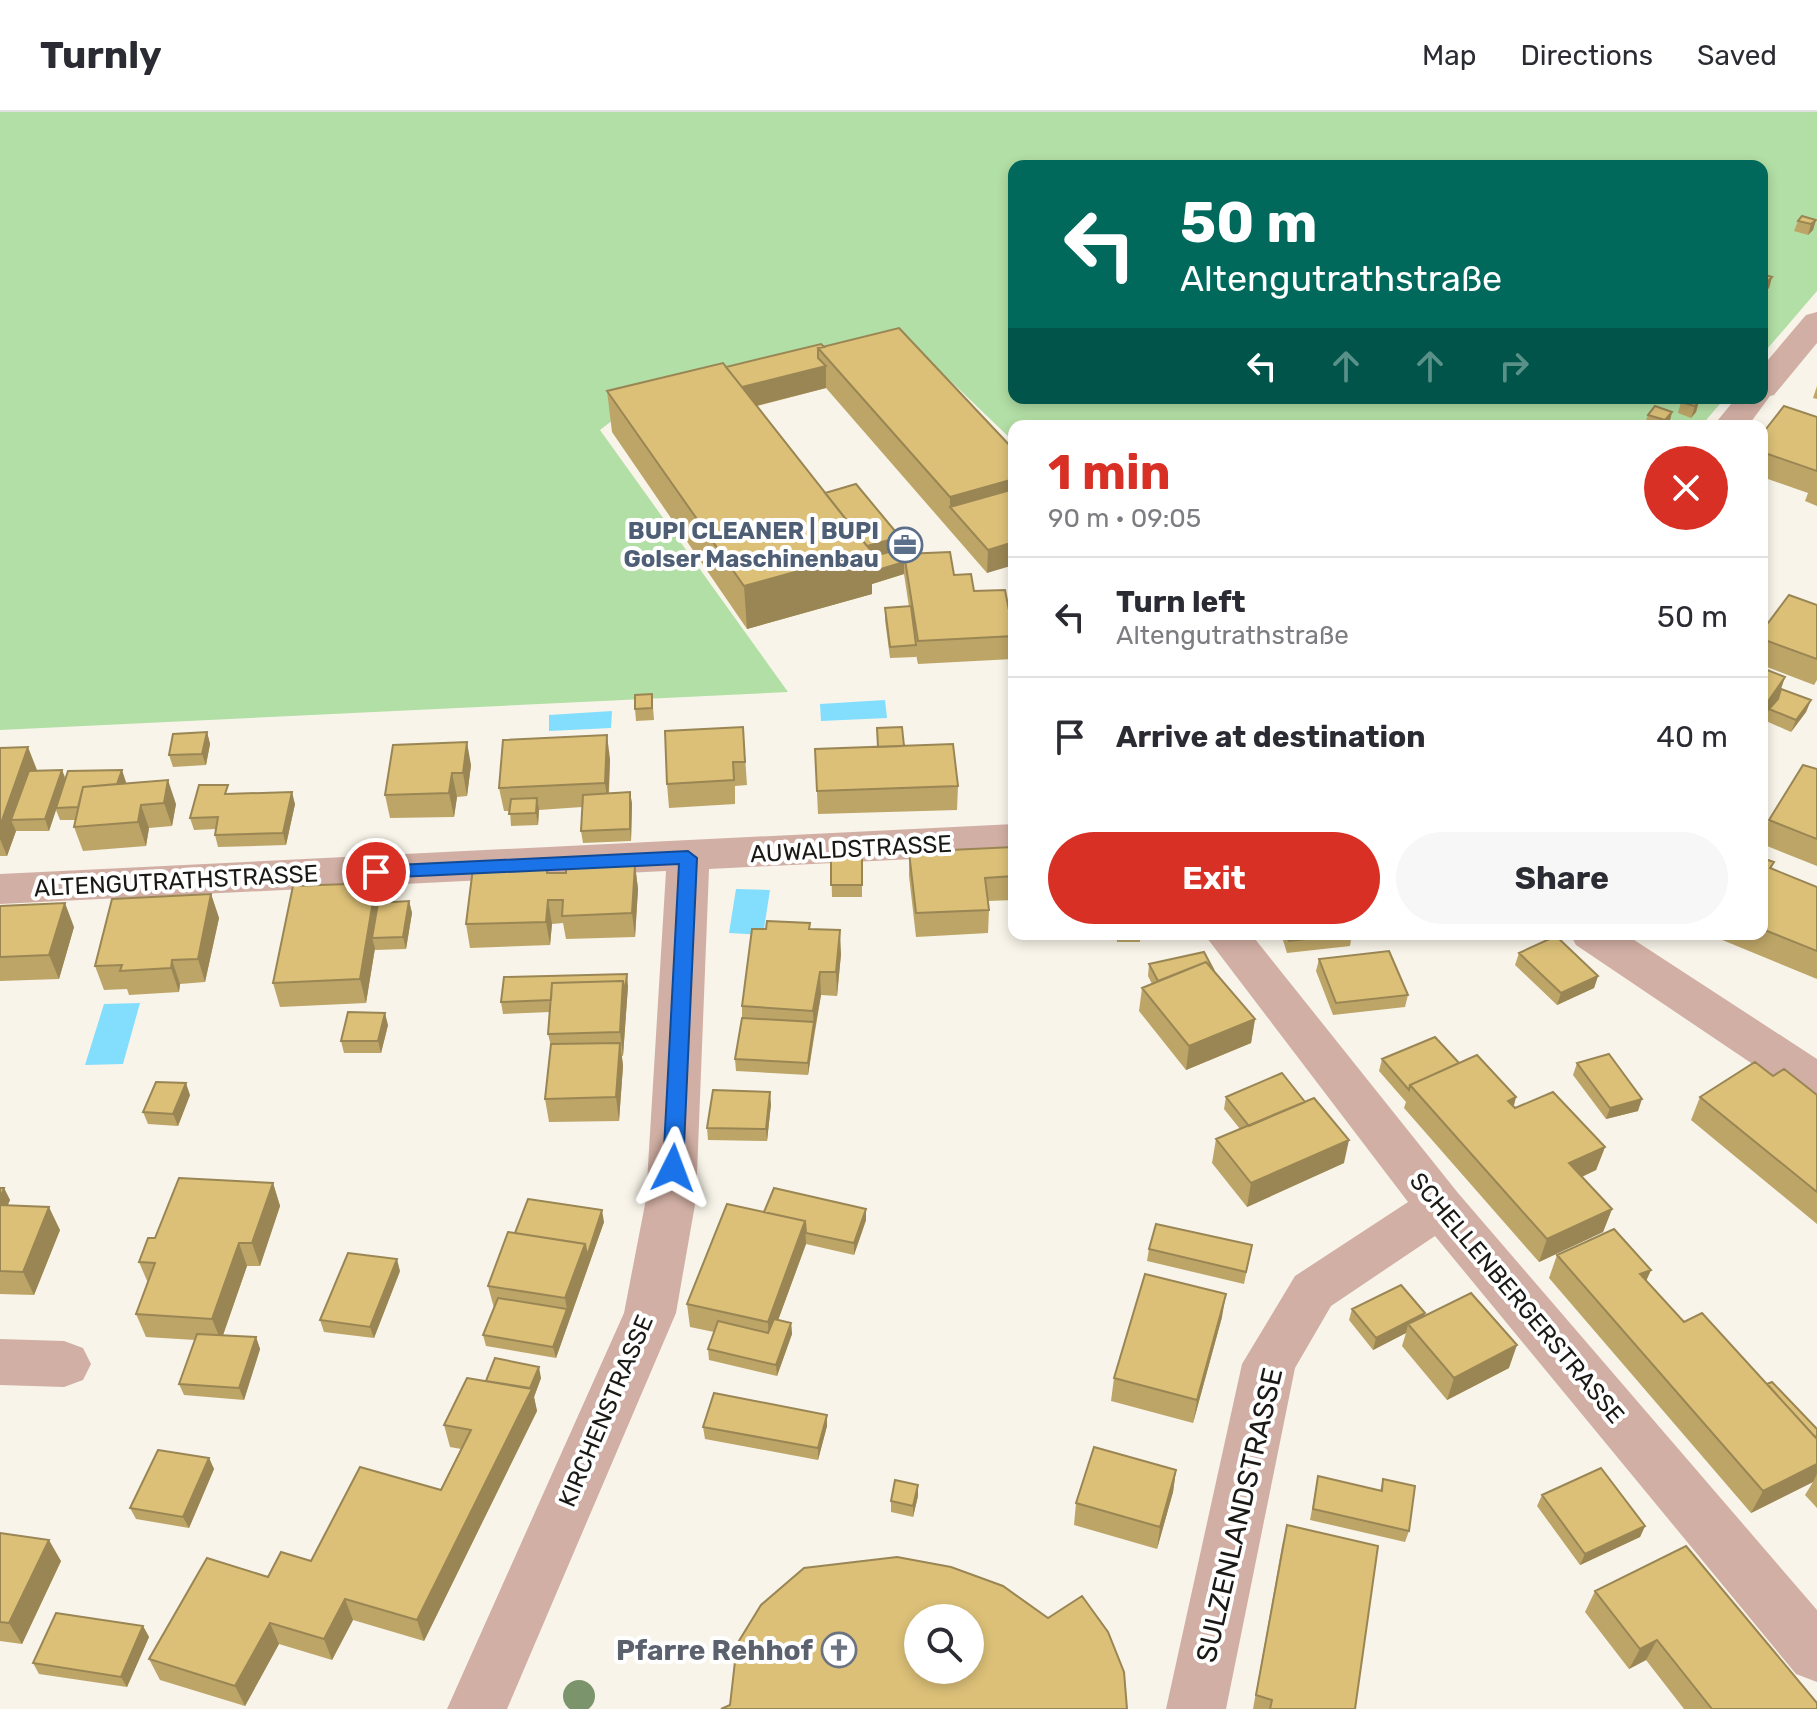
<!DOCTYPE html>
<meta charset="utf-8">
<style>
:root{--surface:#fff;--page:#f7f7f7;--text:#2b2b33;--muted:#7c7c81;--line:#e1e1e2;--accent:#d93025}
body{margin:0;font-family:Rubik,sans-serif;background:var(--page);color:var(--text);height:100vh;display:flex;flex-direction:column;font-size:30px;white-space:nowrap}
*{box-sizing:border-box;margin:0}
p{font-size:26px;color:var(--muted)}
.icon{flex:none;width:44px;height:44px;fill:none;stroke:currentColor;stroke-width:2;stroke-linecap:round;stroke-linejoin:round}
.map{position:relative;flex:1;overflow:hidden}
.sheet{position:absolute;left:1008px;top:308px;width:760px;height:520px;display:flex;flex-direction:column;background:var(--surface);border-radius:16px;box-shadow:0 4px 12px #0003}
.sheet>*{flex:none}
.banner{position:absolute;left:1008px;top:48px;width:760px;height:244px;border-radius:16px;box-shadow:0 4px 12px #0003;background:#00695c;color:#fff;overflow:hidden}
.buttons{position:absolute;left:904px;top:1492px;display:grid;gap:16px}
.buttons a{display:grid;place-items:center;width:80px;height:80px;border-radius:50%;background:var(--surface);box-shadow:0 4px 12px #0003;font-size:40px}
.pin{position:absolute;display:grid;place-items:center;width:68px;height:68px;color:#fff;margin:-34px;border:4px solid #fff;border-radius:50%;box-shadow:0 2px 8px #0007}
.me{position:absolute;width:88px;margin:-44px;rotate:3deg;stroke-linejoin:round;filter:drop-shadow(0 0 6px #0008)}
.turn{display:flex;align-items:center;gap:28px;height:168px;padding:0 40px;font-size:36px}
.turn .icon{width:104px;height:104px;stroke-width:2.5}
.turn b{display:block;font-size:56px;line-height:68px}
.lanes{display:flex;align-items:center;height:76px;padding:0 40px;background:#0003;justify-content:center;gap:40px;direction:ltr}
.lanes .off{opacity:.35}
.round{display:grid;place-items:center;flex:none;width:84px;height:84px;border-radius:42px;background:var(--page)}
.overview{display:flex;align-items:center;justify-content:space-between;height:136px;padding:0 40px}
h1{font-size:48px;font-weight:700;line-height:60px;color:var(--accent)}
.cta{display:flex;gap:16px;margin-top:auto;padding:16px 40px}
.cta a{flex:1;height:92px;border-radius:48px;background:var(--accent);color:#fff;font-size:32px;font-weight:700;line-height:92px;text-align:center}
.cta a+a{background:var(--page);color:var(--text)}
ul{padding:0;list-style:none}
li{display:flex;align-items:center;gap:24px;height:120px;padding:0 40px;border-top:2px solid var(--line)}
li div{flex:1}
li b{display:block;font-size:30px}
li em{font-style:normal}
header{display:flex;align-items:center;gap:48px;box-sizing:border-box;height:112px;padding:0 40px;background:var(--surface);border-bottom:2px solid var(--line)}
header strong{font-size:38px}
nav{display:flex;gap:44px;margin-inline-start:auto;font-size:28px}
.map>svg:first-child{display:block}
</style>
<header>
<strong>Turnly</strong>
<nav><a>Map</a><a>Directions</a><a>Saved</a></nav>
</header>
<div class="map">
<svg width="1817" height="1597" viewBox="0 0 1817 1597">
<rect width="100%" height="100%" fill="#f8f4e9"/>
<path fill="#b2dfa5" d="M0,0H1817V179L1762,243V54H1014V286H1725L1701,314H1014V330L909,229L613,308L600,318L788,580L0,618Z"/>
<path fill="#83defd" d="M885,588L887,606L821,609L820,592Z
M612,599L611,616L549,619V603Z
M736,777L770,778L763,823L729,821Z
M140,891L123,952L85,953L104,892Z"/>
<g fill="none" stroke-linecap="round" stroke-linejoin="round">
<path fill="#d2afa4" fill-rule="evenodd" d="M1817,200V231L1774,283L1770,284L1748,314H1713L1736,286H1762V255L1806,203Z
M1014,712V742L709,757L696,1087L676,1201L507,1597H447L624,1201L646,1087L666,759L0,792V762Z
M1204,822H1251L1458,1081L1817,1498V1570L1796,1562L1435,1124L1331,1194L1295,1256L1226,1597H1166L1242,1252L1295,1164L1408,1090Z
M1570,822H1625L1817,947V989L1800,984L1576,833Z
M0,1227L64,1229L83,1236L91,1252L83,1268L64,1275L0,1273Z"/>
</g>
<circle fill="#7c946c" cx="579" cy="1584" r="16"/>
<path fill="#bda567" d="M1816,108L1813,118L1808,123L1794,119L1798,109Z
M1762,162L1772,165L1769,176L1765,180L1762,179Z
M824,235L1014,338L987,461L826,276L757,294L825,381L900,437L954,463L974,479L1014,523L1013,547L918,552L916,543V545L890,546L885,508V496L909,495L904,462L872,472V482L747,517L612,320L607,279Z
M1817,274V287L1813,286Z
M1699,289L1696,300L1691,306L1678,301L1681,290Z
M1672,300L1669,312L1667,314H1644L1648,303Z
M1817,305V394L1805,389L1808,381L1762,365V322Z
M1817,493V568L1814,573L1762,553V519Z
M1762,556L1785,565L1781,577L1811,588L1806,600L1791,620L1766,609L1762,615Z
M652,582L654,608L636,609L635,597Z
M743,615L747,673L735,674V692L669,696L667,672Z
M207,620L210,632L206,653L173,655L169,643Z
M904,634L958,674L957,698L818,702L815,637Z
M0,636L36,659L62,658L66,667L126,670L125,671L176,692L172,714L149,716L146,734L83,739L74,715L76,708H60L56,698L49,719H16L7,744H0Z
M610,647L609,682L630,680L632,692L631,729L583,731L581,719L582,695L539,698L538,713L511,714L510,699H504L499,676Z
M471,653L467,684L457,685L454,705L390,706L385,683Z
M1817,657V754L1762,732V726L1769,708Z
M230,682L295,692L286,733L218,735L215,723L216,717L194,718L190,706Z
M909,740H1014V788L988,789L989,798L988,821L916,825L909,764Z
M862,745V785H832L831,746Z
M1762,746L1774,750L1771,757L1817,775V867L1715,825L1716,822H1762Z
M635,753L638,777L635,825L566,827L563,811L552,812L550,833L470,836L466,812L549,761H566Z
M376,771L381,791L409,789L412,801L406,837L375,838V836L366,891L280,895L273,871Z
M211,782L219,806L205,870L180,872L179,880L129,883L127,877L104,878L95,854Z
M0,794L74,815L59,867L0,869Z
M810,811V817L841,842L837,884L821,883L808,963L736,959L735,947L742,906V894L766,817Z
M1117,822H1140V830H1117Z
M1281,822H1352L1350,834L1287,841Z
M1519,841L1598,864L1594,876L1557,893L1515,853Z
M1319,847L1408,883L1405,895L1333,903L1316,859Z
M1149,852L1214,859L1255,907L1251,931L1186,958L1139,899L1142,876L1152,872L1148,864Z
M628,874L623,944H622L623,954L619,1009L549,1010L545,987L551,934L548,922L550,900L503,902L501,890Z
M388,913L381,941H344L341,929Z
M1382,947L1459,951L1516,985L1514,994L1515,996L1605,1035L1596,1058L1582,1065L1612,1097L1603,1120L1539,1150L1404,996L1406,990L1379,959Z
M1577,951L1638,999L1606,1007L1573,963Z
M1773,964L1817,983V1112L1691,1008L1700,985Z
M190,983L178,1014L148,1012L143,1000Z
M1226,985L1344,1051L1247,1095L1212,1051L1216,1027L1240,1017L1224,997Z
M771,992L767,1029L708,1028L707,1016Z
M273,1071L280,1094L260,1154H247L223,1223L256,1225L260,1237L244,1288L184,1283L179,1272L195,1228L146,1225L136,1202L148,1171L139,1150L155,1126Z
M0,1076H4L10,1088L7,1093L60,1118L34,1183L0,1182Z
M764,1100L866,1108L854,1143L806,1132L778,1208L791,1211L792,1222L777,1264L709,1248L708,1237L714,1220L690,1215L687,1192Z
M604,1110L556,1246L486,1234L483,1223L494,1196L488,1174L515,1121Z
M1252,1133L1244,1172L1147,1149L1149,1137Z
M1557,1143L1651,1158L1646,1169L1684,1210L1767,1272L1817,1317V1396L1805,1383L1813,1370L1751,1401L1549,1166Z
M400,1159L374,1226L324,1220L320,1208Z
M1352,1197L1425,1203L1509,1256L1447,1288L1402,1234L1406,1221L1373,1238L1349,1208Z
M1222,1205L1193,1311L1111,1289L1114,1266Z
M541,1266L534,1285L537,1299L424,1529L353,1508L332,1548L279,1532L245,1594L160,1568L149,1547L268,1465L311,1449L441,1378L461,1337L450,1335L444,1313L486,1269Z
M827,1303V1314L818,1348L705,1327L703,1315Z
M209,1346L214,1357L189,1416L136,1407L130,1396Z
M1176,1358L1173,1380L1157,1437L1074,1413L1076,1391Z
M1318,1364L1380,1379L1383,1367L1409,1419L1405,1430L1310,1408Z
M1542,1383L1645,1414L1640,1425L1580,1453L1537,1394Z
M918,1384L913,1405L891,1400V1389Z
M1287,1413L1355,1597H1253L1282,1434Z
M0,1421L61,1449L22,1532L0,1529Z
M1595,1479L1817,1597H1684L1646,1548L1629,1557L1585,1500Z
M143,1514L149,1525L127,1575L39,1562L33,1551Z"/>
<path fill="#9a8654" d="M1816,108L1813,118L1808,123L1811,112Z
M1772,165L1769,176L1765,180L1768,169Z
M826,254V276L732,300L731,278Z
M1699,289L1696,300L1691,306L1695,294Z
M1672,300L1669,312L1667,314H1663L1665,308Z
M1014,367V400L950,395V385Z
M900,425V448L904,450V462L872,472V482L747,517L744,474L855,438Z
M1014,430V453L987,461L988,438Z
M1785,565L1773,599L1769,597L1766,609L1762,615V598Z
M1811,588L1806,600L1791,620L1796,608Z
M207,620L210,632L206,653L202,642Z
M607,623L610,647L608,694L605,671Z
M467,630L471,653L467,684L463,661Z
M28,635L37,658L11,708L16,719L7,744L0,727V714Z
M62,658L66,670L56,696V698L49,719L45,707Z
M122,658L126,670L117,698L113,686Z
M452,661L457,685L454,705L449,681Z
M168,668L176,692L172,714L164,691Z
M292,680L295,692L286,733L283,721Z
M630,680L632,692L631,729L630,717Z
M537,686L539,698L538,713L536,701Z
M141,693L149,716L146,734L138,710Z
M635,753L638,777L635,825L632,801Z
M376,771L382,794L372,826L375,836L366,891L360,867Z
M211,782L219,806L205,870L198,847Z
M548,788L552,812L550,833L546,810Z
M409,789L412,801L406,837L403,825Z
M65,791L74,815L59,867L49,843Z
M840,818L841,842L837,884L836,860Z
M172,848L180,872L179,880L171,856Z
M820,860L821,883L814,922L813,899Z
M627,862L628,874L623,944L620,920L623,869Z
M1598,864L1594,876L1557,893L1561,881Z
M385,901L388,913L381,941L378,929Z
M1255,907L1251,931L1186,958L1189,934Z
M814,910V922L808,963V951Z
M620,931L623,954L619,1009L616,985Z
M186,971L190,983L178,1014L173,1002Z
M770,980L771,992L767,1029L766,1017Z
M1516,985L1509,1009L1508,989Z
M1642,987L1638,999L1606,1007L1610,996Z
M1349,1028L1344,1051L1247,1095L1251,1071Z
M1605,1035L1596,1058L1561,1074L1569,1051Z
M273,1071L280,1094L260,1154L252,1131Z
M4,1076L10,1088L0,1112V1086Z
M49,1095L60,1118L34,1183L23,1160Z
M866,1097V1108L854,1143V1131Z
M1612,1097L1603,1120L1539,1150L1547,1127Z
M602,1098L604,1110L569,1209L565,1186L585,1132Z
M805,1109L806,1132L769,1233L768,1210Z
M239,1131L247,1154L221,1229L212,1207Z
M397,1147L400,1159L374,1226L370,1215Z
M1651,1158L1641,1180L1640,1162Z
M1226,1182L1222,1205L1193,1311L1197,1288Z
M567,1197L569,1209L556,1246L553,1235Z
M1425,1201L1422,1213L1408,1212L1406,1221L1373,1238L1376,1226Z
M791,1211L792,1222L777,1264L776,1253Z
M256,1225L260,1237L244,1288L239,1276Z
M1517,1233L1509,1256L1447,1288L1454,1266Z
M539,1255L541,1266L534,1285L537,1299L424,1529L417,1508L526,1286Z
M827,1303V1314L818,1348V1336Z
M209,1346L214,1357L189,1416L183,1405Z
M1817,1352V1362L1813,1370L1751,1401L1763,1379Z
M1176,1358L1173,1380L1157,1437L1160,1415Z
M918,1373V1384L913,1405V1394Z
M1645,1414L1640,1425L1580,1453L1585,1442Z
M49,1428L61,1449L22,1532L9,1511Z
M345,1487L353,1508L332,1548L324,1527Z
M270,1511L279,1532L245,1594L235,1574Z
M143,1514L149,1525L127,1575L121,1565Z
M1657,1528L1646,1548L1629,1557L1640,1537Z"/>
<path fill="#dcc078" stroke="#9a8654" stroke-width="2" fill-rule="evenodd" d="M1802,104L1816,108L1811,112L1798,109Z
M1762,162L1772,165L1768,169L1762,167Z
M899,216L1014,338V367L950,385L818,236Z
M821,232L824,235L818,236V246L826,254L742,275L726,255Z
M723,251L871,439L744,474L607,279Z
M1684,286H1691L1699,289L1695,294L1681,290Z
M1655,294L1672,300L1665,308L1648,303Z
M1784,294L1817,305V359L1762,340V322Z
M856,372L900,425L867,434L825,381Z
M1014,377V430L988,438L950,395Z
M907,435L921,441L904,442V450L871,460V445Z
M950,440L954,463L971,462L974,479L1005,478L1014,524L918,529L904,442Z
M1789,483L1817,493V547L1762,527V519Z
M911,494L916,533L890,535L885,496Z
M1762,556L1785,565L1762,598Z
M1781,577L1811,588L1796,608L1769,597L1778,587Z
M652,582V596L635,597V583Z
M743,615L745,650H733L734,668L667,672L665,619Z
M902,615L904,634L878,635L877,616Z
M207,620L202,642L169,643L173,622Z
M607,623L605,671L499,676L503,628Z
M467,630L463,661H452L449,681L385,683L393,633Z
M953,632L958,674L817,679L815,637Z
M28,635L0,714V636Z
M1803,653L1817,657V727L1769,708Z
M62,658L45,707L11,708L29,659Z
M122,658L117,672L83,675L78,695L56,696L68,659Z
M168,668L164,691L141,693L138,710L74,715L83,675Z
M199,673H228L225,682L292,680L283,721L215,723L218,705L190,706Z
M630,680V717L581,719L583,683Z
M537,686L536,701L509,702L511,687Z
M1013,735L1014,764L985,766L989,798L916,801L909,740Z
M862,745V773H831V746Z
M1762,746L1774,750L1770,756L1817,775V839L1762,817Z
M635,753L632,801L562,804L563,788H548L546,810L466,812L473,756L548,754L547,761H566V755Z
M376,771L360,867L273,871L293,774Z
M211,782L198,847L172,848L171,856L120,859L122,853L95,854L112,787Z
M409,789L403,825L372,826L378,791Z
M65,791L49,843L0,845V794Z
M767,809L810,811L809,817L840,818L836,860H820L813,899L742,894L752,817H766Z
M1287,822H1352L1289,829Z
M1556,824L1598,864L1561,881L1519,841Z
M1389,839L1408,883L1336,891L1319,847Z
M1204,840L1214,859L1206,850L1158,869L1149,852Z
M1206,850L1255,907L1189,934L1142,876Z
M627,862L625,880L623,869L552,871L551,888L501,890L504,865Z
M623,869L620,920L548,922L552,871Z
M348,900L385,901L378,929H341Z
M742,906L814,910L808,951L735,947Z
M1435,925L1459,951L1410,973L1409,978L1382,947Z
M620,931L616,985L545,987L551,932Z
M1609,942L1642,987L1610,996L1577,951Z
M1477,943L1516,985L1508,989L1515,996L1553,980L1605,1035L1569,1051L1612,1097L1547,1127L1410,973Z
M1755,950L1773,964L1784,957L1817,983V1080L1700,985Z
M1282,961L1305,990L1249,1014L1226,985Z
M156,970L186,971L173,1002L143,1000Z
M713,978L770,980L766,1017L707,1016Z
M1314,986L1349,1028L1251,1071L1216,1027Z
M179,1066L273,1071L252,1131H239L212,1207L136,1202L155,1151L139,1150L148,1126H155Z
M0,1076H4L0,1086Z
M774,1076L866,1097L854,1131L806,1121L805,1109L764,1100Z
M528,1087L602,1098L587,1144L585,1132L515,1121Z
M727,1092L805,1109L768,1210L687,1192Z
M0,1093L49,1095L23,1160L0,1159Z
M1156,1112L1252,1133L1246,1160L1149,1137Z
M1614,1117L1651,1158L1640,1162L1684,1210L1702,1201L1817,1327V1352L1763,1379L1557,1143Z
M508,1120L585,1132L565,1186L488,1174Z
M348,1141L397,1147L370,1215L320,1208Z
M1145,1162L1226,1182L1197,1288L1114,1266Z
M1401,1173L1425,1201L1376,1226L1352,1197Z
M1471,1181L1517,1233L1454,1266L1408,1212Z
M498,1186L567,1197L553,1235L483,1223Z
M774,1207L791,1211L776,1253L708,1237L718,1209L768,1221Z
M197,1222L256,1225L239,1276L179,1272Z
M495,1246L539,1255L530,1276L486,1269Z
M467,1266L532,1277L417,1508L345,1487L324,1527L270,1511L235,1574L149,1547L207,1446L268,1465L281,1440L311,1449L360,1355L441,1378L471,1318L444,1313Z
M1772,1270L1817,1317V1324L1815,1325L1767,1272Z
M714,1281L827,1303L818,1336L703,1315Z
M1094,1335L1176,1358L1160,1415L1076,1391Z
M158,1338L209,1346L183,1405L130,1396Z
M1601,1356L1645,1414L1585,1442L1542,1383Z
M1318,1364L1382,1379L1383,1367L1415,1374L1409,1419L1313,1397Z
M895,1368L918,1373L913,1394L891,1389Z
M1287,1413L1378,1434L1355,1597H1270L1272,1588L1256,1583Z
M0,1421L49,1428L9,1511L0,1510Z
M1686,1434L1817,1591V1597H1712L1657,1528L1640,1537L1595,1479Z
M897,1445L951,1455L1003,1474L1048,1506L1082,1484L1108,1520L1124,1560L1127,1597H721L730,1593L737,1532L761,1493L804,1456ZM918,1506H970V1558H918Z
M56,1501L143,1514L121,1565L33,1551Z"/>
<path fill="#1a73e8" stroke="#114b97" stroke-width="2" d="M688,739L697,746L683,1056L680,1062H666L663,1056L679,752L376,766L367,760L376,754Z"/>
<defs>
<g id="office-ring" transform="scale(1.8)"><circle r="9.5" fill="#fff" stroke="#5c6f8a" stroke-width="1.5"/><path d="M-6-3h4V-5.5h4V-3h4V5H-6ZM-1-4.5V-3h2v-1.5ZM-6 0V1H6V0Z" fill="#5c6f8a"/></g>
<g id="church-ring" transform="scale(1.8)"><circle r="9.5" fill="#fff" stroke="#6b7280" stroke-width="1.5"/><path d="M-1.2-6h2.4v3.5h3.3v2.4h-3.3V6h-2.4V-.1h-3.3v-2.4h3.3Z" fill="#6b7280"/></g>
</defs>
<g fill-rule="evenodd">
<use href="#office-ring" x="905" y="433"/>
<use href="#church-ring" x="839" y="1538"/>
</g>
<g text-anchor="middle" stroke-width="8" stroke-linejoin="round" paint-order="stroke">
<g font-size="24" font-weight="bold" fill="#4e5e75" stroke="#fff" text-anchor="end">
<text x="879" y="427">BUPI CLEANER | BUPI<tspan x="879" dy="28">Golser Maschinenbau</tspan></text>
</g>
<g font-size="24" fill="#1a1915" stroke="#fff">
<text transform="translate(851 737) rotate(-3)" y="8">AUWALDSTRASSE</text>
<text transform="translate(176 769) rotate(-3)" y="8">ALTENGUTRATHSTRASSE</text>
<text transform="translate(1517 1186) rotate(50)" y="8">SCHELLENBERGERSTRASSE</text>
<text transform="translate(606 1299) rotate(-67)" y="8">KIRCHENSTRASSE</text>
</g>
<g font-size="28" fill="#1a1915" stroke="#fff">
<text transform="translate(1239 1403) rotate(-77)" y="10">SULZENLANDSTRASSE</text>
</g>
<g font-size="28" font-weight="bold" fill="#5b616d" stroke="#fff" text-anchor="end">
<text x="813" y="1548">Pfarre Rehhof</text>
</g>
</g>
</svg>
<div class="buttons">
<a><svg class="icon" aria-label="search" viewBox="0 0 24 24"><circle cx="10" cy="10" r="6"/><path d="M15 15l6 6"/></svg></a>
</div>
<div class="pin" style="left:376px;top:760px;background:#d93025"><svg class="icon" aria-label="arrive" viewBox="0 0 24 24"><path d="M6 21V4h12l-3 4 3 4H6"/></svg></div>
<svg class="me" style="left:673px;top:1056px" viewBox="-20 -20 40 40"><path d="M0-17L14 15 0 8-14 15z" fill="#1a73e8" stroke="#fff" stroke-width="4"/></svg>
<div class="banner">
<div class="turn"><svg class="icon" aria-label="left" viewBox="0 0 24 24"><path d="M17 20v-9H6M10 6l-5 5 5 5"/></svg><div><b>50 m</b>Altengutrathstraße</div></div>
<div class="lanes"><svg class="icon" aria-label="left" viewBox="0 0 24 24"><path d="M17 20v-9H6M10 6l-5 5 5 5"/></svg><svg class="icon off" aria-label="ahead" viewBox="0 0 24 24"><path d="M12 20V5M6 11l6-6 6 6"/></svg><svg class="icon off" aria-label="ahead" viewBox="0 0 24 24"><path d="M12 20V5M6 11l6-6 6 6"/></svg><svg class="icon off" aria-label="right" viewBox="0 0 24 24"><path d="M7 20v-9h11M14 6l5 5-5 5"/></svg></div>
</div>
<section class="sheet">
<div class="overview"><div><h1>1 min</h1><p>90 m · 09:05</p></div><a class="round" style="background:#d93025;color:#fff"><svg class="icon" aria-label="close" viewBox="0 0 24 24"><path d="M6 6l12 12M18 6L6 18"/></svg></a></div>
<ul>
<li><svg class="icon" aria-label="left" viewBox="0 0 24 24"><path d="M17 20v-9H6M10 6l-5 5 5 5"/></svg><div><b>Turn left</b><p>Altengutrathstraße</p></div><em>50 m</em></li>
<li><svg class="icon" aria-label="arrive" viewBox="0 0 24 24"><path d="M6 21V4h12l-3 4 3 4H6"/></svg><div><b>Arrive at destination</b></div><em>40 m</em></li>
</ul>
<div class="cta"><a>Exit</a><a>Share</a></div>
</section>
</div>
